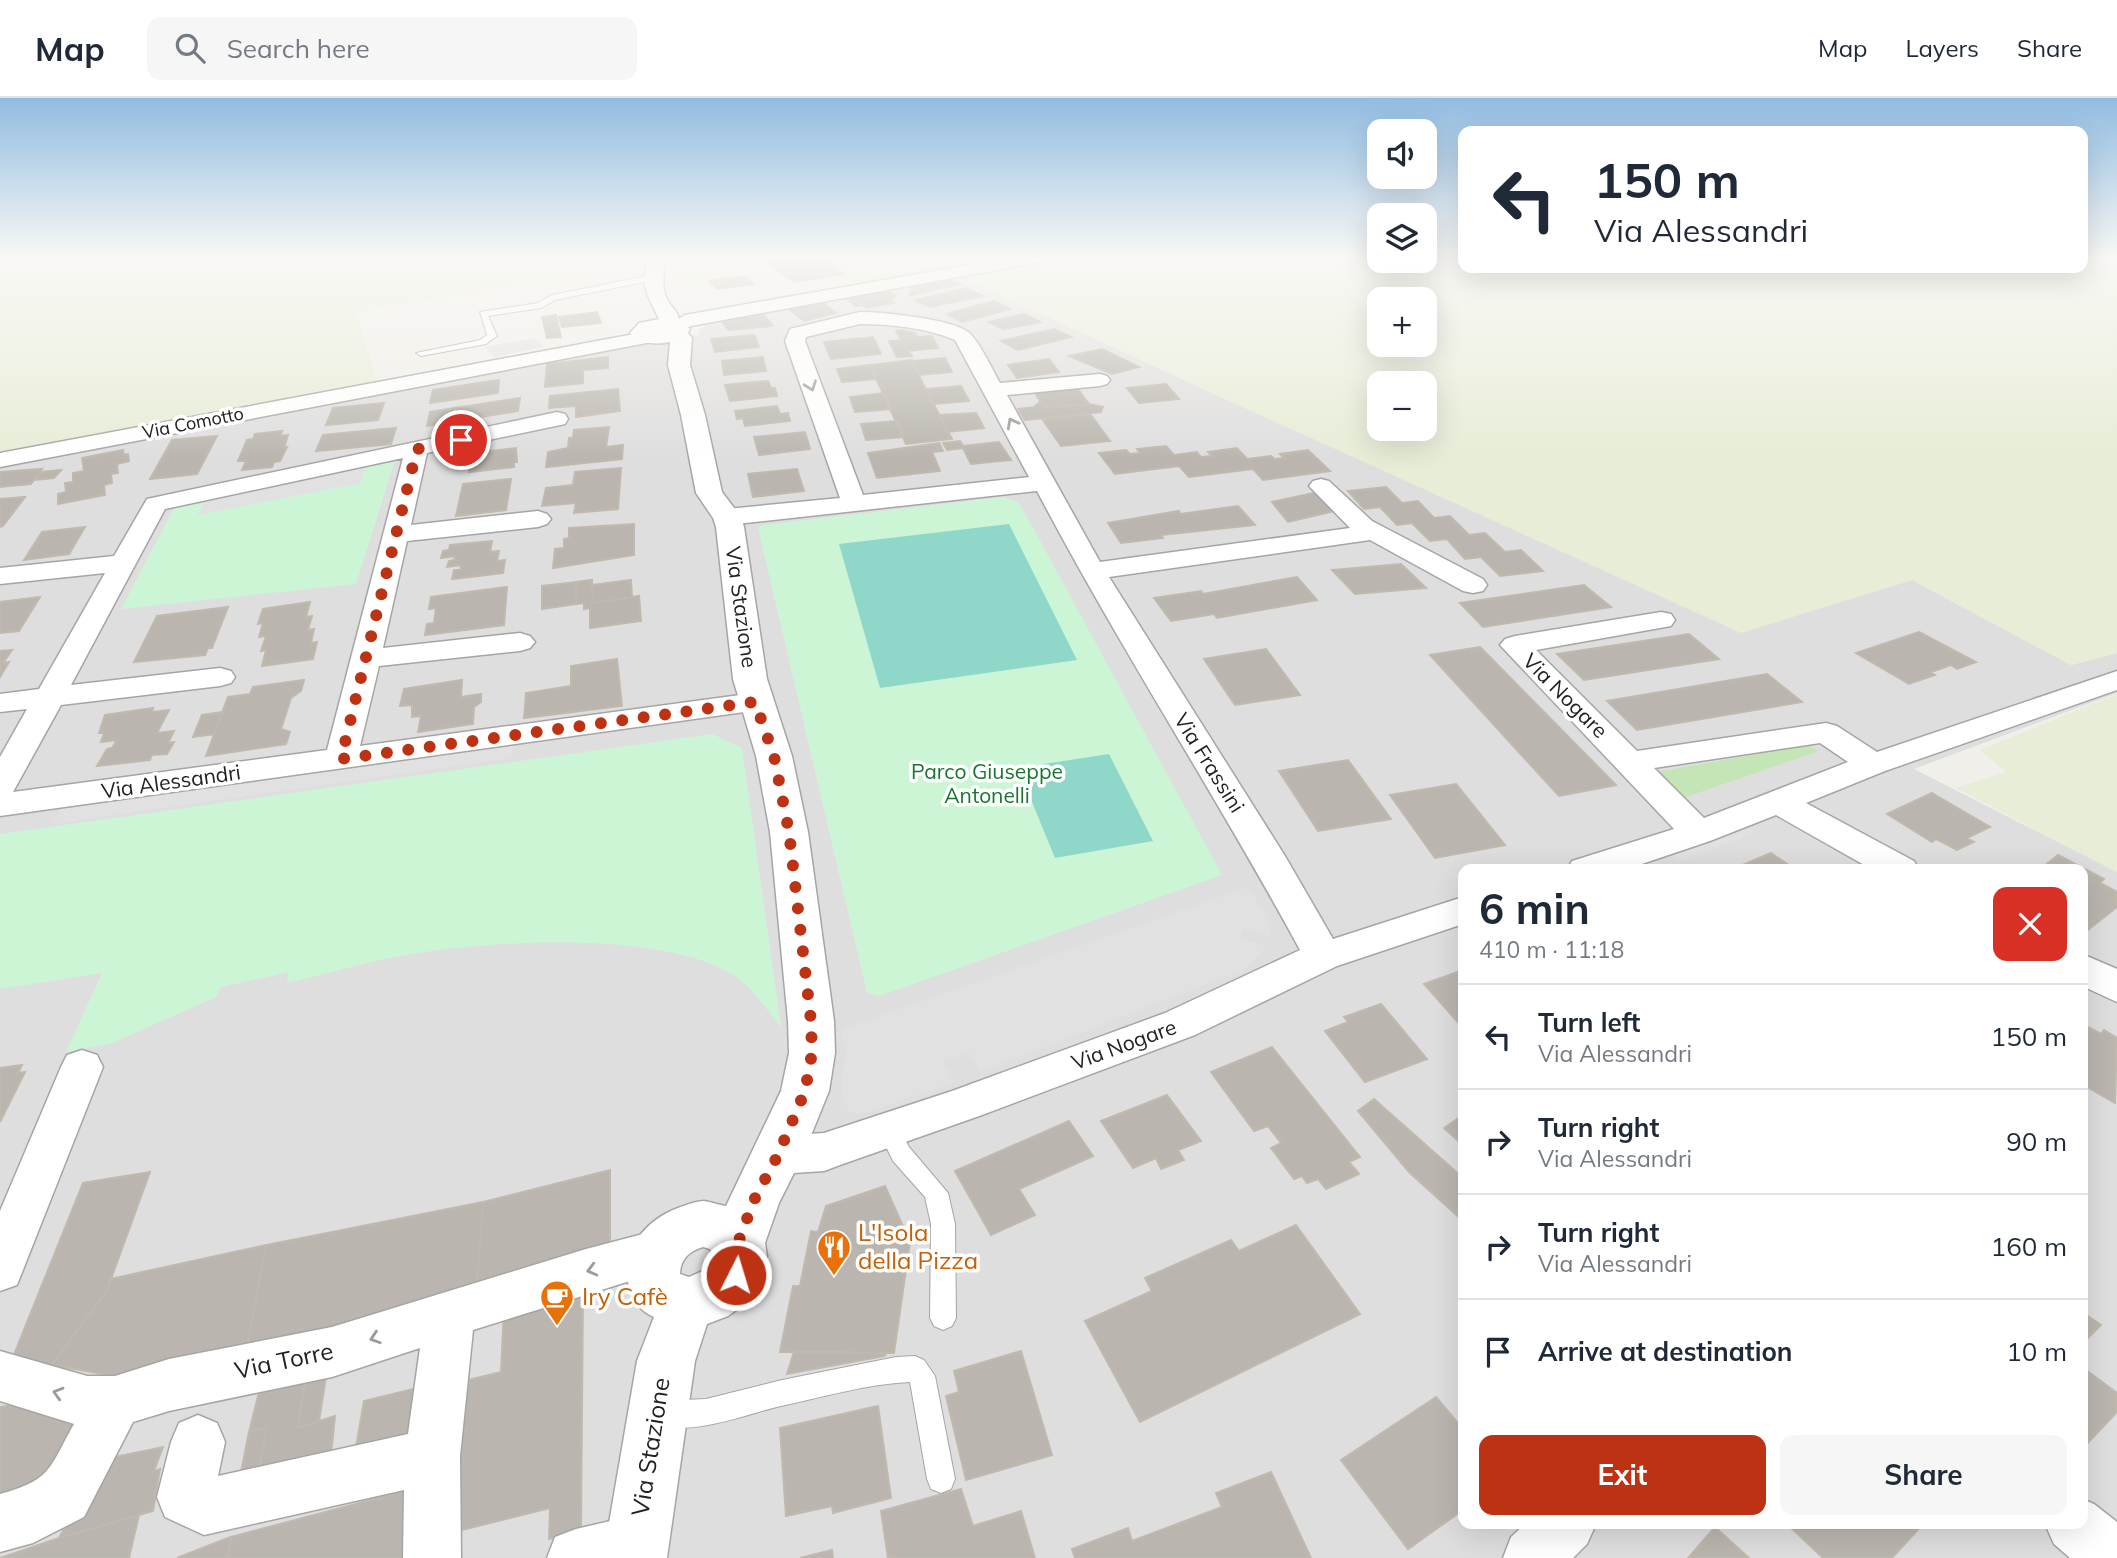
<!DOCTYPE html>
<meta charset="utf-8">
<style>
:root{--surface:#fff;--page:#f6f6f7;--text:#1f2937;--muted:#747a83;--line:#e0e1e3;--accent:#be3214}
body{margin:0;font-family:Mulish,sans-serif;background:var(--page);color:var(--text);height:100vh;display:flex;flex-direction:column;font-size:26px;white-space:nowrap}
*{box-sizing:border-box;margin:0}
p{font-size:23px;color:var(--muted)}
.icon{flex:none;width:38px;height:38px;fill:none;stroke:currentColor;stroke-width:2;stroke-linecap:round;stroke-linejoin:round}
.map{position:relative;flex:1;overflow:hidden}
.panel{position:absolute;left:1458px;top:766px;width:630px;height:665px;display:flex;flex-direction:column;background:var(--surface);border-radius:14px;box-shadow:0 7px 28px #0002}
.panel>*{flex:none}
.banner{position:absolute;left:1458px;top:28px;width:630px;height:147px;border-radius:14px;box-shadow:0 7px 28px #0002;background:#fff;color:var(--text);overflow:hidden}
.buttons{position:absolute;left:1367px;top:21px;display:grid;gap:14px}
.buttons a{display:grid;place-items:center;width:70px;height:70px;border-radius:14px;background:var(--surface);box-shadow:0 7px 28px #0002;font-size:35px}
.pin{position:absolute;display:grid;place-items:center;width:60px;height:60px;color:#fff;margin:-30px;border:4px solid #fff;border-radius:50%;box-shadow:0 2px 7px #0007}
.me{position:absolute;width:77px;margin:-38px;rotate:5deg;stroke-linejoin:round;filter:drop-shadow(0 0 5px #0008)}
.turn{display:flex;align-items:center;gap:24px;height:147px;padding:0 21px;font-size:32px}
.turn .icon{width:91px;height:91px;stroke-width:2.5}
.turn b{display:block;font-size:49px;line-height:60px}
.round{display:grid;place-items:center;flex:none;width:74px;height:74px;border-radius:14px;background:var(--page)}
.overview{display:flex;align-items:center;justify-content:space-between;height:119px;padding:0 21px}
h1{font-size:42px;font-weight:700;line-height:52px}
.primary-button{display:flex;gap:14px;margin-top:auto;padding:14px 21px}
.primary-button a{flex:1;height:80px;border-radius:14px;background:var(--accent);color:#fff;font-size:28px;font-weight:700;line-height:80px;text-align:center}
.primary-button a+a{background:var(--page);color:var(--text)}
ul{padding:0;list-style:none}
li{display:flex;align-items:center;gap:21px;height:105px;padding:0 21px;border-top:2px solid var(--line)}
li div{flex:1}
li b{display:block;font-size:26px}
li em{font-style:normal}
header{display:flex;align-items:center;gap:42px;box-sizing:border-box;height:98px;padding:0 35px;background:var(--surface);border-bottom:2px solid var(--line)}
header strong{font-size:33px}
nav{display:flex;gap:38px;margin-inline-start:auto;font-size:24px}
.search{width:490px;height:63px;background:var(--page);display:flex;align-items:center;gap:18px;box-sizing:border-box;padding:0 24px;border-radius:14px;color:var(--muted);font-size:26px}
.map>svg:first-child{display:block}
</style>
<header>
<strong>Map</strong>
<div class="search"><svg class="icon" aria-label="search" viewBox="0 0 24 24"><circle cx="10" cy="10" r="6"/><path d="M15 15l6 6"/></svg>Search here</div>
<nav><a>Map</a><a>Layers</a><a>Share</a></nav>
</header>
<div class="map">
<svg width="2117" height="1460" viewBox="0 0 2117 1460">
<rect width="100%" height="100%" fill="#f1efe9"/>
<path fill="#dfdede" fill-rule="evenodd" d="M958,177L1201,290L1741,534L1912,482L2071,567L2117,555V595L1914,671L2117,774V1460H0V368L631,245L699,237V232L711,223ZM1463,772H2082V1426H1463Z"/>
<path fill="#e7edd7" fill-rule="evenodd" d="M0,158H102L117,171L112,173H119L135,172L184,158H643V166L356,214L377,284L0,354Z
M684,158H737L746,170L680,184Z
M822,158H1010L857,184L846,182L829,166L832,165Z
M1066,158H1379V163H1424L1425,158H1463V170H2082L2083,158H2117V555L2071,567L1912,482L1741,535L1201,290L958,177ZM1379,201H1424V247H1379ZM1379,285H1424V331H1379Z
M2117,596V774L1956,690L2006,674L1980,652Z"/>
<path fill="#c4e5b5" d="M1808,647L1819,653L1677,702L1652,675Z"/>
<path fill="#ccf5d6" d="M395,362L356,486L121,511L175,408L205,401L198,417L366,367Z
M1003,399L1018,404L1026,417L1222,777L879,898L867,895L758,430L763,427Z
M712,636L742,650L781,929C768,914 755,893 739,881C669,829 473,843 390,860C356,867 321,877 287,885L289,874L221,889L216,899L110,946L66,954L102,875L0,891V736Z"/>
<path fill="#8fd7c8" d="M1009,426L1077,562L880,590L839,446Z
M1109,656L1153,743L1055,760L1018,670Z"/>
<path fill="#e1e1e1" d="M535,240L544,249L494,259L485,249Z
M366,367L361,385L197,417L205,401Z
M513,646L511,660L53,726L61,710Z
M1748,730L1755,735L1679,763L1672,757Z
M1248,789L1268,820L1270,837L1243,832L1240,840L1267,849L1243,872L996,968L980,973L969,955L942,964L955,984L868,1014L858,1016L850,1014L845,1006L842,995L845,951L842,931Z"/>
<path fill="#bab6af" stroke="#c1b9ad" stroke-width="2" d="M758,158H795L807,166L776,171Z
M795,158H822L844,176L826,179Z
M807,166L826,179L794,184L776,171Z
M746,178L754,186L717,191L709,183Z
M944,180L960,186L909,198L912,186Z
M965,190L983,198L930,209L915,202Z
M889,193L896,198L890,202L894,205L867,210L862,207L856,208L846,201Z
M820,203L836,215L804,223L789,211Z
M994,203L1010,211L962,224L947,216Z
M597,214L601,225L562,229L559,219Z
M762,215L773,228L728,232L721,222Z
M1024,216L1040,224L1004,231L988,224Z
M556,217L561,239L547,240L542,219Z
M1054,231L1071,239L1018,252L1001,243Z
M902,232L915,235L917,239L900,240L896,233Z
M754,237L759,249L715,254L711,241Z
M932,238L938,250L907,253L900,240Z
M873,239L881,256L831,261L824,244Z
M901,242L907,253L912,258L897,259L889,243Z
M1102,251L1112,256L1139,269L1112,276L1069,258Z
M608,259V270L583,272V285L545,289L547,266Z
M763,259L766,273L724,277L722,263Z
M945,260L952,274L919,277L912,263Z
M1049,261L1059,274L1017,280L1008,267Z
M912,262L923,286L952,341L906,346L870,267Z
M870,267L877,281L842,284L837,271Z
M499,282L498,295L430,305L433,292Z
M768,283L771,290H775L777,298L730,303L725,287Z
M1166,286L1179,301L1139,305L1127,290Z
M961,288L969,303L934,306L926,291Z
M1077,290L1089,306L1045,310L1034,294Z
M618,291L620,313L576,319V308L549,310L550,298Z
M884,295L891,311L855,314L850,299Z
M520,300L518,313L427,328L430,314Z
M1040,304L1045,310L1089,306L1103,309L1101,314L1025,322L1018,311L1034,309Z
M384,305L378,322L326,327L333,310Z
M777,308L780,316L788,315L790,323L745,328L743,320L737,321L735,313Z
M976,315L984,330L948,334L940,317Z
M1091,317L1110,343L1061,348L1043,322Z
M897,323L904,339L866,342L861,326Z
M609,329L606,349L623,347L622,361L546,369L548,354L568,350L569,340H573L574,332Z
M396,330L391,346L316,353L323,337Z
M282,333L280,338L288,337L284,350L287,349L280,363L274,364L272,369L242,372L246,363H238L247,342L253,341L255,336Z
M805,334L810,351L759,357L754,339Z
M217,338L197,376L150,381L172,342Z
M960,343L963,348L999,344L1011,362L971,366L963,350L947,352L943,345Z
M939,345L943,353L932,354L940,373L877,380L868,355Z
M1166,348L1174,357L1197,354L1201,359L1212,358L1208,354L1237,350L1247,361L1271,358L1275,361L1284,360L1280,356L1308,352L1330,373L1263,382L1253,371L1189,379L1179,368L1115,376L1099,355L1126,352L1130,356L1140,355L1137,351Z
M516,350L517,364H514V369L469,374L470,365H464L466,356Z
M123,352L124,357L128,356L129,363L117,366L118,375L111,376L112,385L104,387L105,397L58,406V396L66,394L65,385L73,384V375L84,373L82,360Z
M621,370L618,411L574,415L576,405L542,408L546,390L573,387L575,374Z
M42,371L31,386L0,389V374Z
M797,371L804,393L753,399L748,376Z
M61,372L54,380L34,382L40,374Z
M511,381L506,412L456,418L463,386Z
M1386,389L1402,405L1418,403L1434,420L1450,418L1469,437L1485,435L1505,454L1521,452L1543,473L1500,478L1481,459L1465,461L1447,441L1430,443L1412,425L1397,427L1380,409L1364,411L1348,393Z
M1318,394L1335,413L1288,424L1272,404Z
M25,399L3,428L0,429V401Z
M1238,408L1255,427L1161,437L1163,440L1121,445L1108,425L1179,413L1180,416Z
M634,426V457L553,470L555,451L564,450V441L569,440V430Z
M85,429L69,456L24,462L42,434Z
M492,443L490,454L499,453L497,463L505,462L503,475L452,481L454,472H460L461,467L447,469L449,463L454,462L456,458L441,460L443,453L449,452L450,447Z
M1401,466L1426,490L1355,496L1332,472Z
M1297,479L1317,502L1217,520L1214,516L1171,523L1154,500L1201,493L1203,496Z
M592,482L593,505L639,498L641,523L590,530V510L584,511V505L576,506V484Z
M631,482L632,499L593,505L592,487Z
M576,484V506L542,511V488Z
M1584,487L1611,509L1483,529L1460,505Z
M507,489L504,527L425,537L427,526L434,525L436,510L429,511L431,499Z
M40,499L19,533L0,535V504Z
M310,504L306,519L312,518L308,532L314,531L311,545L317,544L313,561L262,568L266,552L261,553L266,538L259,539L263,525L258,526L263,511Z
M228,509L212,550H208L205,557L134,564L157,518Z
M1919,534L1976,564L1957,571L1951,567L1931,574L1935,577L1909,586L1856,555Z
M1689,536L1719,561L1584,582L1557,556Z
M1480,549L1616,687L1559,698L1430,557Z
M1266,551L1300,597L1235,607L1204,561Z
M12,552L3,565L9,564L0,579V553Z
M617,561L622,608L524,620L526,595L571,588V568Z
M1767,576L1802,604L1637,632L1607,603Z
M304,582L301,593L291,600L281,631L290,634L286,646L206,658L228,599L250,596L253,589Z
M462,582L461,599L481,596V604L474,609L473,626L418,634L421,618L412,619V607L400,608L404,591Z
M153,610L152,614L169,612L157,635L174,633L168,645L174,644L167,656L152,657L150,662L97,668L107,651L112,650L117,642L101,644L104,635H99L105,617Z
M223,614L214,636L193,639L202,617Z
M1348,662L1391,721L1318,733L1279,673Z
M1456,686L1505,747L1435,760L1390,697Z
M1932,695L1990,729L1967,740L1974,744L1957,752L1936,741L1932,744L1887,716Z
M1771,755L1796,772H1731Z
M2058,757L2104,781L2100,785L2117,794V809L2084,835L2082,772H2039Z
M1463,872V930L1424,886Z
M1381,906L1427,961L1365,984L1325,933L1348,924L1344,919Z
M2082,926L2101,936L2104,932L2117,940L2115,1005L2082,986Z
M1272,949L1360,1059L1349,1064L1359,1076L1326,1091L1318,1081L1307,1085L1302,1078L1294,1081L1271,1050L1281,1045L1268,1028L1254,1033L1211,974Z
M22,967L18,975L25,974L0,1024V970Z
M1167,997L1201,1043L1178,1052L1184,1062L1161,1071L1156,1060L1133,1070L1101,1023Z
M1374,1001L1463,1080V1123L1409,1074L1358,1013Z
M1463,1017V1047L1444,1030Z
M1069,1023L1093,1058L1019,1091L1035,1117L991,1137L955,1073Z
M610,1072V1148L477,1187L483,1104Z
M150,1074L107,1192L52,1267L11,1264L83,1085Z
M885,1088L910,1144L894,1255L780,1254L793,1188H800L811,1133L818,1134L826,1108Z
M483,1104L477,1187L315,1235L247,1249L266,1147Z
M1296,1127L1360,1216L1140,1324L1085,1223L1152,1193L1145,1180L1231,1142L1239,1153Z
M266,1147L247,1249L114,1278L52,1267L107,1192L110,1181Z
M583,1192L581,1433L549,1441L550,1410L442,1437L456,1285L501,1274L504,1210Z
M2082,1214L2101,1227L2082,1246Z
M1021,1253L1052,1357L966,1382L946,1298L959,1294L954,1273Z
M794,1254H842L887,1255L884,1258L787,1276Z
M2082,1269L2117,1295V1314L2082,1351Z
M326,1279L319,1323L298,1330L305,1283Z
M305,1283L298,1330L335,1318L330,1367L257,1382L267,1329L249,1334L259,1294Z
M425,1288L420,1338L355,1355L364,1303Z
M1436,1299L1463,1331V1412L1408,1451L1341,1362Z
M33,1304L90,1308L62,1389L0,1400V1309Z
M878,1308L891,1400L833,1415L832,1408L786,1418L780,1330Z
M267,1329L258,1375L240,1379L249,1334Z
M163,1349L154,1373L160,1371L153,1413L59,1440L101,1362Z
M1271,1374L1311,1460H1075L1072,1451L1128,1430L1132,1443L1222,1409L1216,1395Z
M423,1388L415,1460H228L231,1439Z
M961,1391L973,1428L1021,1413L1035,1460H888L881,1413Z
M139,1417L129,1460H0L59,1440Z
M1787,1426H1923L1892,1460H1823Z
M1715,1429L1749,1460H1688Z
M231,1439L228,1460H177L228,1440Z
M832,1452L833,1460H800Z"/>
<g fill="none" stroke-linecap="round" stroke-linejoin="round">
<g stroke="#a5a5a5" stroke-width="2">
<path id="service" d="M652,177L655,182L555,202L541,210L488,218L497,238L486,246L421,258L416,255L480,242L487,237L480,214L538,205L552,197Z
M889,1023L897,1026L909,1049L948,1095L955,1126L956,1220L952,1228L943,1232L934,1228L930,1220L931,1126L925,1099L893,1063L878,1032L881,1026Z
M915,1258L924,1262L935,1278L955,1381L951,1391L941,1395L931,1391L927,1381L910,1284C867,1286 823,1299 781,1308C746,1316 688,1340 653,1325L650,1316L653,1307L663,1303L706,1301L782,1282L896,1259Z"/>
</g>
<g stroke="#a5a5a5" stroke-width="3">
<path id="minor" d="M1019,158H1053L1045,163L691,228L677,234L668,228L685,217Z
M860,214C882,214 952,221 968,234C979,242 993,273 1000,285L1100,276L1107,278L1110,282L1107,286L1100,288L1007,297L1100,464L1350,430L1309,388L1313,383L1321,381L1329,383L1372,423L1483,481L1487,487L1483,493L1473,495L1463,493L1370,442L1109,479L1285,758L1333,841L1463,799V826L1337,868L1195,937L982,1017L840,1067L824,1073L778,1076L762,1070L755,1057L762,1044L778,1038L824,1035L952,993L1165,915L1300,852C1216,697 1119,549 1037,393L727,427L718,424L714,419L718,414L727,411L840,400L785,243L790,231ZM860,226C890,226 927,230 955,242L1029,379L863,397L805,243L806,239Z
M650,233L660,239L657,243L0,369V355Z
M557,314L565,316L568,321L565,326L427,355L411,427L538,413L547,416L551,421L547,426L538,429L407,443L383,550L520,535L530,538L535,544L530,550L520,553L379,568L360,648L755,595L766,597L770,604L766,611L0,718V659L27,611L0,614V596L39,591L105,475L0,486V470L114,458L147,401ZM403,360L327,652L13,694L61,607L220,588L231,585L235,579L231,573L220,570L71,587L165,411Z
M1661,514L1671,516L1675,522L1671,528L1536,552L1637,653L1826,625L1837,628L1877,654L2117,573V592L1885,673L1806,705L1914,763L1919,772H1873L1776,717L1710,743L1624,772H1567L1572,763L1674,731L1500,547L1505,541L1515,538ZM1820,645L1848,664L1704,720L1654,670Z
M2082,856L2117,871V904L2082,888Z
M82,952L97,957L103,969L17,1187L0,1193V1113L61,969L67,957Z
M658,1132L675,1139L682,1154L675,1169L473,1232L460,1358L461,1460H403L404,1392L204,1437L165,1419L157,1399L171,1344L179,1325L198,1317L217,1325L225,1344L218,1378L408,1336L420,1250L332,1279L169,1313L133,1324L84,1419L33,1445L0,1454V1396C52,1382 49,1370 74,1326L0,1303V1253L87,1278H115L169,1261L332,1229L586,1151Z
M2082,1401L2094,1406L2117,1424V1460H2070L2054,1446L2045,1426H2082Z
M636,1417L656,1426L665,1446L659,1460H547L555,1439L576,1431Z
M1525,1426H1596L1587,1446L1573,1460H1503L1511,1439Z"/>
</g>
<g stroke="#a5a5a5" stroke-width="3">
<path id="tertiary" d="M649,158H667C664,172 660,189 668,203C672,210 678,213 679,222L690,231L688,235L692,240L690,267L705,317L722,394L741,419L744,429L767,581L792,658L808,734L834,923L835,955L829,993L803,1057L779,1105L765,1145L767,1158L754,1192L743,1207L728,1218L707,1226L695,1263L667,1460H603L637,1263L654,1219C642,1214 637,1207 632,1196C615,1159 643,1123 678,1110C686,1107 696,1103 704,1103C711,1104 719,1107 726,1108L781,993L789,955L788,923L770,734L756,658L733,581L716,429L713,420L696,395L681,317L668,267L670,244C657,247 639,246 630,235L639,225L659,221C646,193 640,191 649,158ZM703,1149L710,1151L713,1158L705,1172L689,1179L680,1176C680,1162 689,1153 703,1149Z"/>
</g>
<use href="#service" fill="#fff" fill-rule="evenodd"/>
<use href="#minor" fill="#fff" fill-rule="evenodd"/>
<use href="#tertiary" fill="#fff" fill-rule="evenodd"/>
</g>
<defs><path id="oneway-chevron" d="M-2-3.5L2.5 0L-2 3.5" fill="none" stroke-width="1.6" stroke-linecap="round" stroke-linejoin="round" transform="scale(1.75)"/></defs>
<g stroke="#9b9b9b">
<use href="#oneway-chevron" transform="translate(811 288) rotate(70)"/>
<use href="#oneway-chevron" transform="translate(1012 325) rotate(-118)"/>
<use href="#oneway-chevron" transform="translate(592 1172) rotate(165)"/>
<use href="#oneway-chevron" transform="translate(375 1240) rotate(162)"/>
<use href="#oneway-chevron" transform="translate(58 1295) rotate(-164)"/>
</g>
<linearGradient id="sky" x2="0" y2="1"><stop stop-color="#91bce2"/><stop offset="0.44" stop-color="#f9f8f5"/><stop offset="1" stop-color="#f9f8f5" stop-opacity="0"/></linearGradient>
<rect width="2117" height="362" fill="url(#sky)"/>
<g fill="none" stroke-linecap="round" stroke-linejoin="round">
<path stroke="#be3214" stroke-width="12" stroke-dasharray="0 21.6" d="M461,342L417,351L341,661L755,604L774,658L789,734L811,923L812,955L805,993L778,1057L754,1102L738,1145L741,1158L736,1177"/>
</g>
<defs>
<g id="restaurant-pin" transform="scale(1.75)"><path d="M0 17L-7.5 6A9.5 9.5 0 1 1 7.5 6Z" fill="#e8710a" stroke="#fff"/><path d="M-5-6h1v4h1v-4h1v4h1v-4h1v5L-1.5 .5V6h-2V.5L-5-1ZM5-6V6H3V1.5H1.5Q1.5-4 5-6Z" fill="#fff"/></g>
<g id="cafe-pin" transform="scale(1.75)"><path d="M0 17L-7.5 6A9.5 9.5 0 1 1 7.5 6Z" fill="#e8710a" stroke="#fff"/><path d="M-5.5-4.5H6V0H3Q3 3.5 0 3.5H-2.5Q-5.5 3.5-5.5 0ZM3-3.2v2h1.7v-2ZM-6 4.5H4V6H-6Z" fill="#fff"/></g>
</defs>
<g fill-rule="evenodd">
<use href="#restaurant-pin" x="834" y="1149"/>
<use href="#cafe-pin" x="557" y="1199"/>
</g>
<g text-anchor="middle" stroke-width="7" stroke-linejoin="round" paint-order="stroke">
<g font-size="18" fill="#212121" stroke="#fff">
<text transform="translate(193 325) rotate(-11)" y="6">Via Comotto</text>
</g>
<g font-size="21" fill="#212121" stroke="#fff">
<text transform="translate(741 509) rotate(82)" y="7">Via Stazione</text>
<text transform="translate(1565 598) rotate(45)" y="7">Via Nogare</text>
<text transform="translate(1209 665) rotate(58)" y="7">Via Frassini</text>
<text transform="translate(171 684) rotate(-8)" y="7">Via Alessandri</text>
<text transform="translate(1124 947) rotate(-20)" y="7">Via Nogare</text>
</g>
<g font-size="21" fill="#177730" stroke="#fff">
<text x="987" y="681">Parco Giuseppe<tspan x="987" dy="24">Antonelli</tspan></text>
</g>
<g font-size="24" fill="#c56008" stroke="#fff" text-anchor="start">
<text x="858" y="1143">L'Isola<tspan x="858" dy="28">della Pizza</tspan></text>
<text x="582" y="1207">Iry Cafè</text>
</g>
<g font-size="24" fill="#212121" stroke="#fff">
<text transform="translate(284 1263) rotate(-12)" y="8">Via Torre</text>
<text transform="translate(651 1349) rotate(-81)" y="8">Via Stazione</text>
</g>
</g>
</svg>
<div class="buttons">
<a><svg class="icon" aria-label="sound" viewBox="0 0 24 24"><path d="M4 9h4l5-4v14l-5-4H4zM17 9q2 3 0 6"/></svg></a>
<a><svg class="icon" aria-label="layers" viewBox="0 0 24 24"><path d="M12 4l9 5-9 5-9-5zM3 14l9 5 9-5"/></svg></a>
<a>+</a>
<a>−</a>
</div>
<div class="pin" style="left:461px;top:342px;background:#d93025"><svg class="icon" aria-label="arrive" viewBox="0 0 24 24"><path d="M6 21V4h12l-3 4 3 4H6"/></svg></div>
<svg class="me" style="left:736px;top:1177px" viewBox="-20 -20 40 40"><circle r="17" fill="#be3214" stroke="#fff" stroke-width="3"/><path d="M0-11L8 9 0 5-8 9z" fill="#fff"/></svg>
<div class="banner">
<div class="turn"><svg class="icon" aria-label="left" viewBox="0 0 24 24"><path d="M17 20v-9H6M10 6l-5 5 5 5"/></svg><div><b>150 m</b>Via Alessandri</div></div>
</div>
<section class="panel">
<div class="overview"><div><h1>6 min</h1><p>410 m · 11:18</p></div><a class="round" style="background:#d93025;color:#fff"><svg class="icon" aria-label="close" viewBox="0 0 24 24"><path d="M6 6l12 12M18 6L6 18"/></svg></a></div>
<ul>
<li><svg class="icon" aria-label="left" viewBox="0 0 24 24"><path d="M17 20v-9H6M10 6l-5 5 5 5"/></svg><div><b>Turn left</b><p>Via Alessandri</p></div><em>150 m</em></li>
<li><svg class="icon" aria-label="right" viewBox="0 0 24 24"><path d="M7 20v-9h11M14 6l5 5-5 5"/></svg><div><b>Turn right</b><p>Via Alessandri</p></div><em>90 m</em></li>
<li><svg class="icon" aria-label="right" viewBox="0 0 24 24"><path d="M7 20v-9h11M14 6l5 5-5 5"/></svg><div><b>Turn right</b><p>Via Alessandri</p></div><em>160 m</em></li>
<li><svg class="icon" aria-label="arrive" viewBox="0 0 24 24"><path d="M6 21V4h12l-3 4 3 4H6"/></svg><div><b>Arrive at destination</b></div><em>10 m</em></li>
</ul>
<div class="primary-button"><a>Exit</a><a>Share</a></div>
</section>
</div>
